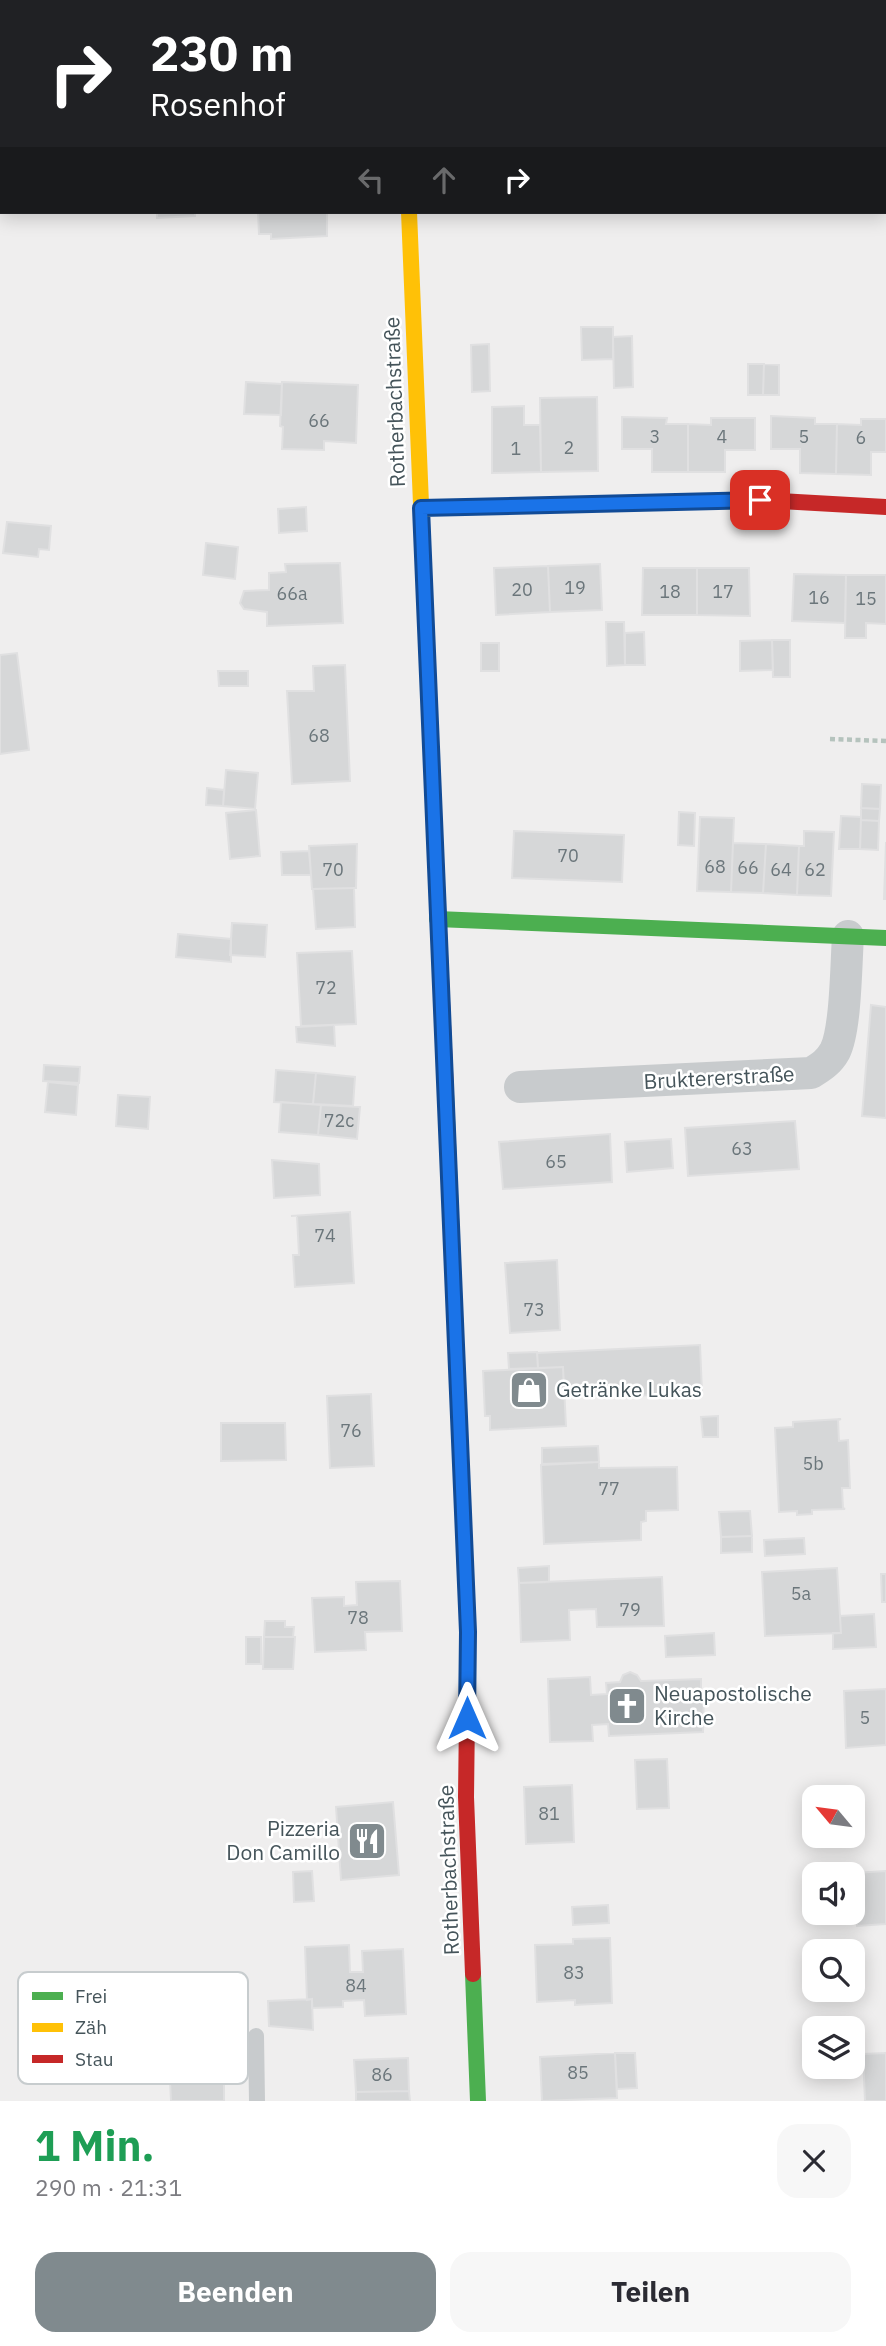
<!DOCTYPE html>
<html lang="de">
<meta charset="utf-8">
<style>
:root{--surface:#fff;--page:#f7f7f7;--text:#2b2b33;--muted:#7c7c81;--accent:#808a8e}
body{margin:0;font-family:"IBM Plex Sans",sans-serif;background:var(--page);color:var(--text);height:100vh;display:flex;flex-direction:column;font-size:26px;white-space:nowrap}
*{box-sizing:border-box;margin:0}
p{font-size:23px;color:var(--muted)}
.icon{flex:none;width:38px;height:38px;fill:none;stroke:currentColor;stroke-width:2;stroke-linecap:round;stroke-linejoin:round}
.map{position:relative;height:2101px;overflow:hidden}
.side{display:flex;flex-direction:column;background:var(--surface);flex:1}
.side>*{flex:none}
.banner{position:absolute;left:0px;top:0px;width:887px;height:214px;box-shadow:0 4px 18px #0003;background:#202124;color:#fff;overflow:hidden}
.needle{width:46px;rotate:299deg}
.controls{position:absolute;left:802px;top:1785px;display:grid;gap:14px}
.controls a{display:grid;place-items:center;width:63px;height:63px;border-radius:14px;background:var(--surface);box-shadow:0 4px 18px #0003;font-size:35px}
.pin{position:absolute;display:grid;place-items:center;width:60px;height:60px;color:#fff;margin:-30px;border-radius:14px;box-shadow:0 4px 10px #0006}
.me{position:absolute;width:77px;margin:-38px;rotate:0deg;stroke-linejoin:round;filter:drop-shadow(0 0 5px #0008)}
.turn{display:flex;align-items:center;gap:24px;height:147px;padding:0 35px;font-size:32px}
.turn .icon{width:91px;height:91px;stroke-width:2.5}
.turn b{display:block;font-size:49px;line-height:60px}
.lanes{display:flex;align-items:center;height:66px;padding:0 35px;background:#0003;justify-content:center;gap:35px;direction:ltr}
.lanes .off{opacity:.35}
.round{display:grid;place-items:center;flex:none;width:74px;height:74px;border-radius:21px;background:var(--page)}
.summary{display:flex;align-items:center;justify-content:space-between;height:119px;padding:0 35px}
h1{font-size:42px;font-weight:800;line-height:52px;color:#1e9e55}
.button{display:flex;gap:14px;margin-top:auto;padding:14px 35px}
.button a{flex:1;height:80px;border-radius:21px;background:var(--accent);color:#fff;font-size:28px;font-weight:800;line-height:80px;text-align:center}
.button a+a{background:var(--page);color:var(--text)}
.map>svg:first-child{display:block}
</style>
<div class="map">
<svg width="886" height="2101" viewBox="0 0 886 2101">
<rect width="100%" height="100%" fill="#efeeee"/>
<path fill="#d6d7d8" stroke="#e0e0e1" stroke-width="2" d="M188,0H264V2H188Z
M157,212H195V216L157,218Z
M258,212H327V236L271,239V234H259Z
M581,327H613V359L582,360Z
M632,336L633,387L614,388L613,337Z
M489,344L490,391L472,392L471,345Z
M748,364H764L763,395H748Z
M764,364L779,365V395H763Z
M246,382L282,384L281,415L244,414Z
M282,382L358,385L356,443L324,441V450L282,449L283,427L280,426Z
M597,397L598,471L541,472L540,398Z
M524,406V425H540L541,472L492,473V407Z
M771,416L815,418V424H837L836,474L800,473V449H771Z
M622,417L667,418L666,424H688V472H652V449H622Z
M711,418H755V450H725V472H688V424L711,425Z
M861,419H886V452H871V475L836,474L837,424L861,425Z
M306,507L307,531L279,533L278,509Z
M7,522L51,526L49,550L39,549L38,557L3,553Z
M206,543L238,547L235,579L203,575Z
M340,563L343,623L267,626V612L244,609L240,603L244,591L269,590V573L286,572L285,564Z
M600,564L602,610L550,612L548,566Z
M548,566L550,612L496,615L494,568Z
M643,568H697V615H642Z
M697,568H749L750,616L697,615Z
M794,574L846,575L845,623L792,621Z
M846,575H886V624L866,623V638H845Z
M606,622H624L625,665L607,666Z
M644,632L645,665H625V633Z
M772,640L773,670L740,671V641Z
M772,640H790V677H773Z
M481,643H499V671H481Z
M17,653L29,750L0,754V655Z
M345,665L350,781L292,784L287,691H314L313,666Z
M218,671H248V686H219Z
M226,770L258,773L255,809L223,806Z
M862,784L881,785L880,809L861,808Z
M207,788L224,790L223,806L206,805Z
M861,808L880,809L879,821L861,820Z
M256,810L260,856L230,859L226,813Z
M679,812L695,813L694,846L678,845Z
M841,816L861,817L860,849H839Z
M700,817L734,818L731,892L697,891Z
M861,820L879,821L878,850L860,849Z
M514,831L624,835L622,882L512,878Z
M804,831L834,832L831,896L797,895L799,846H804Z
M886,842V899H884Z
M733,843L766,844L763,893L731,892Z
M357,844L356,888L312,889L309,846Z
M766,844L799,846L797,895L763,893Z
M309,851L311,875H282L281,852Z
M354,888L355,927L316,929L313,889Z
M232,923L267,925L265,957L230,955Z
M178,934L231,939V962L176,957Z
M352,951L356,1024L301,1026L297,953Z
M871,1005L886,1007V1118L862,1116Z
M334,1025L335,1046L297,1042L296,1027Z
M44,1065L80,1067L79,1083L43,1081Z
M276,1070L316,1073L313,1104L274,1102Z
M316,1073L355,1077L353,1106L313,1104Z
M48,1082L78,1085L76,1115L45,1112Z
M118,1095L150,1097L148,1129L116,1126Z
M281,1102L321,1105L318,1135L279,1132Z
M321,1105L360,1107L357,1139L318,1135Z
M795,1121L799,1169L688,1176L685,1128Z
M610,1134L612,1182L503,1189L499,1142Z
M671,1139L673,1168L627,1172L625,1142Z
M272,1160L319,1164L320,1195L274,1198Z
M350,1212L354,1283L295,1287L293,1255H299L297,1216H291Z
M557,1260L560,1330L510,1333L505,1263Z
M700,1345L702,1392L636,1396L635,1393L586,1395L585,1390L564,1392L563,1367L538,1368L537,1353Z
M537,1352L538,1368L509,1369L508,1353Z
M563,1367L566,1426L490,1430V1416H485L483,1371Z
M371,1394L374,1466L330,1468L327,1396Z
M718,1416V1437H703L701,1417Z
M841,1419L838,1420L839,1441L848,1440L850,1488H842L843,1508L845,1509L812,1510V1514L797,1515V1511L779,1512L775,1428L793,1427V1422Z
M221,1423H285L286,1460L221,1461Z
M598,1446L599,1462L542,1464V1448Z
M599,1462V1468L677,1467L678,1510L646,1511V1521L641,1522V1540L544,1544L541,1465Z
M750,1511L752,1536L721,1537L719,1512Z
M752,1536V1552L721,1553V1537Z
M804,1538L805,1554L765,1556L764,1540Z
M549,1566V1582L519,1583L518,1568Z
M837,1568L841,1633L765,1636L762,1572Z
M881,1574H886V1602H882Z
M662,1577L664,1626L597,1627L596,1609L569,1610L570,1640L521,1642L519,1583Z
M400,1581L402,1631L365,1632L366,1650L315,1652L312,1598L344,1597V1606L357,1605L356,1582Z
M874,1614L876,1647L833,1649V1633H841L840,1616Z
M265,1621H285V1627H294L293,1637H264Z
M714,1633L715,1655L666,1657L665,1636Z
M246,1637H261V1664H246Z
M264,1637H295L293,1669H263Z
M630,1672L637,1675L641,1681L701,1679V1692H704L703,1732L609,1736L608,1724L592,1725L593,1741L550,1742L548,1679L590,1677L591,1695L607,1694L606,1683L620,1682L623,1675Z
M886,1689V1745L846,1748L844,1691Z
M667,1759L669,1808L637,1809L635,1760Z
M572,1785L574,1842L526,1844L524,1787Z
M393,1802L399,1875L341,1880L336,1807Z
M312,1871L314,1901L294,1902L293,1872Z
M886,1871V1924L857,1926L854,1873Z
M608,1905L609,1923L573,1925L572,1907Z
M610,1938L612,2003L575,2005V2000L537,2002L535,1945L573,1944V1939Z
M349,1945L350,1972H363L362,1951L403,1949L406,2014L365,2016L364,2000L343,2001V2007L312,2008V1999L307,2000L305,1947Z
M312,1999L313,2030L269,2026L268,2001Z
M615,2053L617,2098L542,2101L540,2057Z
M615,2053H635L637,2088L617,2089Z
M886,2053V2101H865L863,2054Z
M408,2058L409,2091L356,2092L354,2060Z
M224,2079V2101H171L170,2081Z
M409,2091L410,2101H356V2092Z"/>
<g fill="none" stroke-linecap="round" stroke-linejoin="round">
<path stroke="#b5c3bd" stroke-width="4.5" stroke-dasharray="5 3.5" stroke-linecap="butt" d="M830,739L886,741"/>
<path stroke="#c8cbcd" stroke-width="16" d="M307,0V2
M256,2036L257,2101"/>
<path stroke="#c8cbcd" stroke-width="32" d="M520,1087L811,1073C821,1067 829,1062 835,1051C846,1029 846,964 848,936"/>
<path stroke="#4caf50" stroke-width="16" d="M400,0V2
M437,919L886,938
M446,1094L466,1589
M473,1974L478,2101"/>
<path stroke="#ffc107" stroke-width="16" d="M409,212L430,723"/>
<path stroke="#c62828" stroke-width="16" d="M421,508L760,500L886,507
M430,723L446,1094
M466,1589L468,1632L466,1797L473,1974"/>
</g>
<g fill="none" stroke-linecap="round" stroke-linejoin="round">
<g stroke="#114b97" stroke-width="18">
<path id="route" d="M467,1718L468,1632L421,508L760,500"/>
</g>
<use href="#route" stroke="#1a73e8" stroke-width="12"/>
</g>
<defs>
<g id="shop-square" transform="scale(2.0125)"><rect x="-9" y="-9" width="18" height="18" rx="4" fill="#808a8e" stroke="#fff"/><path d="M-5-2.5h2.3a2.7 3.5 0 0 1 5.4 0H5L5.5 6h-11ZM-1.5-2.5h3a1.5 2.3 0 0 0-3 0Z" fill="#fff"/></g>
<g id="church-square" transform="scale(2.0125)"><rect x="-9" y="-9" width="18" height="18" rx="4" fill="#808a8e" stroke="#fff"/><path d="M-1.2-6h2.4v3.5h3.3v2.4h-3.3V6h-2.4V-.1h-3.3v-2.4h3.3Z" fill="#fff"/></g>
<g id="restaurant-square" transform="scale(2.0125)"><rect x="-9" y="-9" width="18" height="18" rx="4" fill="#808a8e" stroke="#fff"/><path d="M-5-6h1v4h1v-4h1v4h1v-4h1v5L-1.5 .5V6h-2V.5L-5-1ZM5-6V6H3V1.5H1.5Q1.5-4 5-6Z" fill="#fff"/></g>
</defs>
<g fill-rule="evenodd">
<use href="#shop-square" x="529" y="1390"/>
<use href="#church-square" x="627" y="1706"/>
<use href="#restaurant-square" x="367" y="1841"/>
</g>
<g text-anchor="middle" stroke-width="5" stroke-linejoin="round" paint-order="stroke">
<g font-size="18" fill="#6b767b">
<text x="319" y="427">66</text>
<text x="655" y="443">3</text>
<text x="722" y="443">4</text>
<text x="804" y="443">5</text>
<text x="861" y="444">6</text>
<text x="569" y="454">2</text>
<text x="516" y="455">1</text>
<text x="575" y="594">19</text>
<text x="522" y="596">20</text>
<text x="670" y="598">18</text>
<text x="723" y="598">17</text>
<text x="292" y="600">66a</text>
<text x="819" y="604">16</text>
<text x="866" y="605">15</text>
<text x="319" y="742">68</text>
<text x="568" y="862">70</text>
<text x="715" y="873">68</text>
<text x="748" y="874">66</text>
<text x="333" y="876">70</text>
<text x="781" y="876">64</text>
<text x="815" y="876">62</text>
<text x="326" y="994">72</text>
<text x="339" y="1127">72c</text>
<text x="742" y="1155">63</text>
<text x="556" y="1168">65</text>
<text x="325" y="1242">74</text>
<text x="534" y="1316">73</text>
<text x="351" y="1437">76</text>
<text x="813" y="1470">5b</text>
<text x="609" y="1495">77</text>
<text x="801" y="1600">5a</text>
<text x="630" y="1616">79</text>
<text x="358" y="1624">78</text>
<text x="865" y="1724">5</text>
<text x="549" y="1820">81</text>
<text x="574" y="1979">83</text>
<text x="356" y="1992">84</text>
<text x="578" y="2079">85</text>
<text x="382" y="2081">86</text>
</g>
<g font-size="21" fill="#45545a" stroke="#fff">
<text transform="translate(395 402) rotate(-92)" y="7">Rotherbachstraße</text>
<text transform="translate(719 1078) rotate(-3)" y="7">Bruktererstraße</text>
<text transform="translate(449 1870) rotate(-92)" y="7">Rotherbachstraße</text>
</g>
<g font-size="21" fill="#45545a" stroke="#fff" text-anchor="start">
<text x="556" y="1397">Getränke Lukas</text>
<text x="654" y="1701">Neuapostolische<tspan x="654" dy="24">Kirche</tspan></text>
<text x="340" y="1836" text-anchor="end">Pizzeria<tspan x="340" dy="24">Don Camillo</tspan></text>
</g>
</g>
<rect x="18" y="1972" width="230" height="112" rx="10" fill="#fff" stroke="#c7ccce" stroke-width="2"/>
<rect x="32" y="1992" width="31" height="8" fill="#4caf50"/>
<rect x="32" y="2023" width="31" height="9" fill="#ffc107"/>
<rect x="32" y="2055" width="31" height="8" fill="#c62828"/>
<g font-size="19" fill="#45545a">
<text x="75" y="2003">Frei</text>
<text x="75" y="2034">Zäh</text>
<text x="75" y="2066">Stau</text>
</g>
</svg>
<div class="controls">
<a><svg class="needle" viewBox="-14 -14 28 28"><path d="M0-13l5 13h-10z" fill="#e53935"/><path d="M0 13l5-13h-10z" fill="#7c7c81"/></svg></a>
<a><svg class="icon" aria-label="sound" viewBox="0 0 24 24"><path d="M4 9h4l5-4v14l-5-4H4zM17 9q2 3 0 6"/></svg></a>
<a><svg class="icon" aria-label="search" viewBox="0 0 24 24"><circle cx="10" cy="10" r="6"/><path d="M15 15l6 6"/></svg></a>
<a><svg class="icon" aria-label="layers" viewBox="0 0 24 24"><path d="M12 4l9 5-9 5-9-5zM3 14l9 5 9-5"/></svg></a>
</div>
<div class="pin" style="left:760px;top:500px;background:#d93025"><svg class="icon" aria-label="arrive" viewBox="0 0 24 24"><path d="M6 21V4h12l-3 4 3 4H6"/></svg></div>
<svg class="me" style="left:467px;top:1718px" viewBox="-20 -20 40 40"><path d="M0-17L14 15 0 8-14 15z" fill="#1a73e8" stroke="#fff" stroke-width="4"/></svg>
<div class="banner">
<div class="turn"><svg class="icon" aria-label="right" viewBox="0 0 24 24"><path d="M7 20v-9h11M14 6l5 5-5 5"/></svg><div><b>230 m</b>Rosenhof</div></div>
<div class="lanes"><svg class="icon off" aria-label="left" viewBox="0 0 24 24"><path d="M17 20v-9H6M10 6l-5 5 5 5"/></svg><svg class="icon off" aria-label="ahead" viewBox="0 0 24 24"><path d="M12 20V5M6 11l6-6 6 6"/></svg><svg class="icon" aria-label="right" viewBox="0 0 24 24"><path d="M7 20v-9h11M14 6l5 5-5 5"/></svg></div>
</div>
</div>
<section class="side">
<div class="summary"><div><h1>1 Min.</h1><p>290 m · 21:31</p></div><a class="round"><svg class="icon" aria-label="close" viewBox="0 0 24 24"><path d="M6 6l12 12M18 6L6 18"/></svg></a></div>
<div class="button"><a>Beenden</a><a>Teilen</a></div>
</section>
